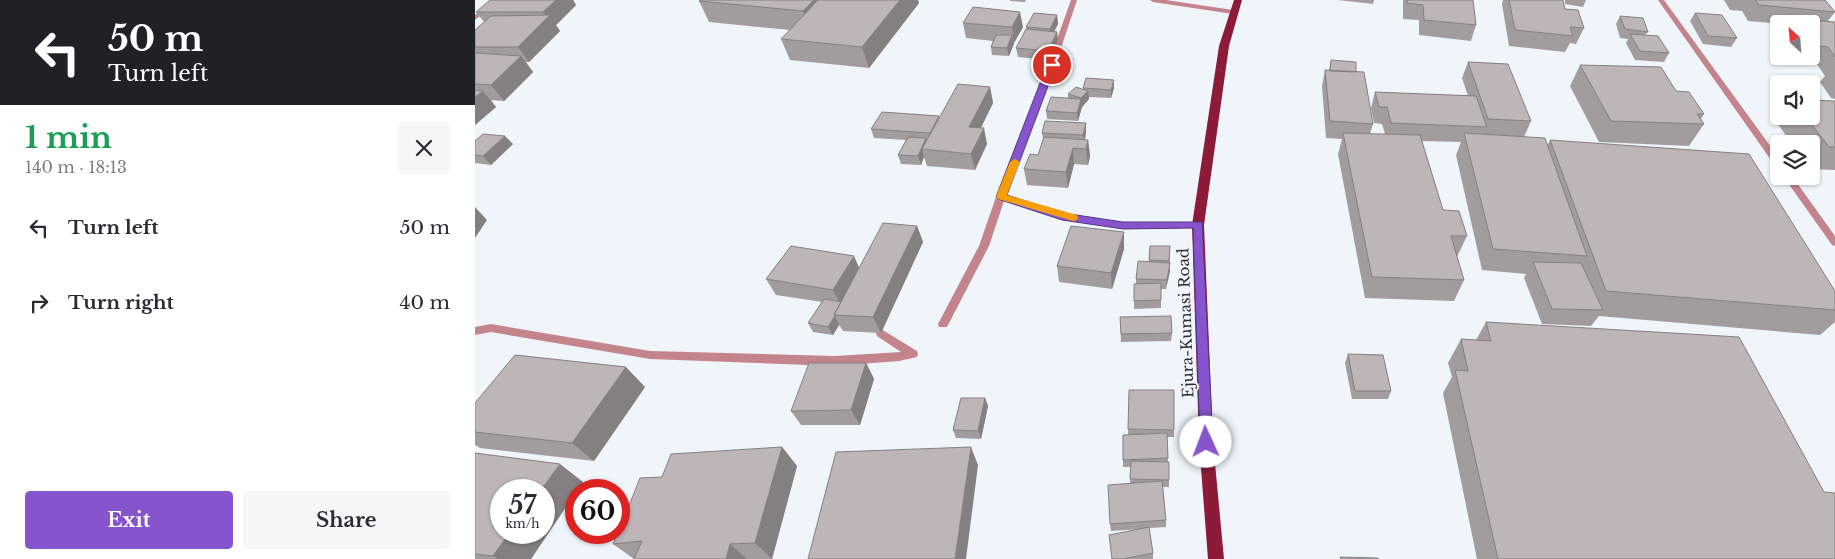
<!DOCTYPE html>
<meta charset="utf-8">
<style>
:root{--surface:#fff;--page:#f7f7f7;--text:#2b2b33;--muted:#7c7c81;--accent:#8655ce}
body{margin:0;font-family:"Libre Baskerville",serif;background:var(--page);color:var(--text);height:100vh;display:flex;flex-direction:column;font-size:19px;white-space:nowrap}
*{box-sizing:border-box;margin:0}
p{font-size:16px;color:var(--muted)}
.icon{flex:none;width:28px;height:28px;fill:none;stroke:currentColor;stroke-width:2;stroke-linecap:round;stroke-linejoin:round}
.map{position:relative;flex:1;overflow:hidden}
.drawer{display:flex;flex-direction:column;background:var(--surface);width:475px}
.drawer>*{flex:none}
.banner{background:#202124;color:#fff;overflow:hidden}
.needle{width:32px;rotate:334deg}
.controls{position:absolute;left:1295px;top:15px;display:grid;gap:10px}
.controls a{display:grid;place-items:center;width:50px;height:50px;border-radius:5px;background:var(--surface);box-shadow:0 1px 4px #0004;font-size:25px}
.speed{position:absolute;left:15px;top:479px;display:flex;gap:10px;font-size:25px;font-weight:700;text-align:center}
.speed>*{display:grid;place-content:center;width:65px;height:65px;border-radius:50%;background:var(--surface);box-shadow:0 1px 4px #0004;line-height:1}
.speed small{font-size:12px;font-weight:400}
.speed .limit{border:8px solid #d22;background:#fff;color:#111}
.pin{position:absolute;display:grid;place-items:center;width:42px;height:42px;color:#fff;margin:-21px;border:2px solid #fff;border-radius:50%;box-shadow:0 1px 5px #0007}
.me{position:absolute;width:55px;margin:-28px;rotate:358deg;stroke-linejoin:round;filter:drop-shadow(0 0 4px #0008)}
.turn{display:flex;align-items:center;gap:18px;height:105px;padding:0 25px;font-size:22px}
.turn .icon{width:65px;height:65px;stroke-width:2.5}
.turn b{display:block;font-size:35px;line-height:42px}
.round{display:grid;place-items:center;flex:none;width:52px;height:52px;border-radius:5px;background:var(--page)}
.headline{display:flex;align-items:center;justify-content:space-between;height:85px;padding:0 25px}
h1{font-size:30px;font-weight:700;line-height:38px;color:#1e9e55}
.cta{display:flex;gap:10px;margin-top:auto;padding:10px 25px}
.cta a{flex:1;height:58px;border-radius:5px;background:var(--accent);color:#fff;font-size:20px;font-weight:700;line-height:58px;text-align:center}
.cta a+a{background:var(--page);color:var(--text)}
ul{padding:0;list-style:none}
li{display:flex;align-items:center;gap:15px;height:75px;padding:0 25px}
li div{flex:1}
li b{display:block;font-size:19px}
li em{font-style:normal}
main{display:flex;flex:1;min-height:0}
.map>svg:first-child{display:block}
</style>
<main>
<section class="drawer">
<div class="banner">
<div class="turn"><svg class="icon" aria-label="left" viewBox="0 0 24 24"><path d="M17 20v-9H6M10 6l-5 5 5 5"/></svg><div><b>50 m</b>Turn left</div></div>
</div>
<div class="headline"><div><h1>1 min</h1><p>140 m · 18:13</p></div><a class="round"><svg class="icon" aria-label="close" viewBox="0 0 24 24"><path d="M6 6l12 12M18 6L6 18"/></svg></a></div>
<ul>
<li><svg class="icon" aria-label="left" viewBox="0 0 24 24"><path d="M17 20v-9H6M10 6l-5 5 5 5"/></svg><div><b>Turn left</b></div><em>50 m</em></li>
<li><svg class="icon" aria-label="right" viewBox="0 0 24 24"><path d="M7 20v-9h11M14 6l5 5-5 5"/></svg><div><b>Turn right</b></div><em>40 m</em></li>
</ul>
<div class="cta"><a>Exit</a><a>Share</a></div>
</section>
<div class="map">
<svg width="1360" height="559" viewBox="0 0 1360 559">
<rect width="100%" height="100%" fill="#eff5fb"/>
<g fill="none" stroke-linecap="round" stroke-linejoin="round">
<path fill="#c3848b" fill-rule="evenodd" d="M18,0H25L0,20V15Z
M596,0H602L575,81L531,195L587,213L648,223L723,222L728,225L723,228L648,229L587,219L529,201L514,246L472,327H464L463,324L504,246L521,197L567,81Z
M675,0H691L758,10L761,12L758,14L678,2Z
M1183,0H1189L1304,158V168L1301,167Z
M1308,176H1317L1360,236V246L1357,245Z
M16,324L175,351L360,356L426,352L402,336L401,333L402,330L406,329L442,351L443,354L442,357L424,361L360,366L175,359L16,332L0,335V327Z"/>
<path fill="#8c1b37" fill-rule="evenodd" d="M759,0H767L754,46L729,225L738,442L749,559H733L724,442L717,225L744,46Z"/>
</g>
<path fill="#a39c9e" d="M15,0H98L101,5L81,25L85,31L54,62H51L58,72L29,101L16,100L21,107L0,125V30L9,22L1,12Z
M225,0H443L444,3L394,68L315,60L306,39L315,30L234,22L224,1Z
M535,0H551L550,2L535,1Z
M863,0H899L898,4Z
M928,0H998L1001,25L996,41L944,35V20L928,19Z
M1028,0H1088L1090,9L1109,28L1101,44L1095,43L1090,52L1034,46L1027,4Z
M1090,0H1111L1108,7L1090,4Z
M1249,0H1350L1360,12L1352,22H1360V99L1356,98L1345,82L1350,76L1341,63L1331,62L1326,56H1336V24H1307L1273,21L1267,11L1255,10Z
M1220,13L1262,38L1256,47L1228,44L1215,21Z
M582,15L583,24L579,31L582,32L583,40L574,60L543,57L541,48L552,29L551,27Z
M1145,16L1173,32L1170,35L1194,53L1189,62L1160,60L1151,43L1153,39L1145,38L1141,24Z
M488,23L548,27L539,43L534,56L517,55L516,47L518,41L491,38Z
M856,60L881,72L898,124L895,134H910L907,124L899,123L896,108L900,92L993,96L987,78L993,62L1056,121L1049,137L1072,146L1075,140L1360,291V322L1345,335L1124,316L1116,326L1067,324L1049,278L1051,274L1007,270L981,155L986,142L947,141L968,210L992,236L982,257L989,280L979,301L890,298L863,154L867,139L851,138L847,86L850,70H854Z
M1105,65L1201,91L1229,114L1226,119L1229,124L1214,146L1124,142L1095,86Z
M639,80V88L636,98L614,97V99L607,107L603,121L572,119L571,111L593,98V94L608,89V88Z
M515,87L518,103L506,128L512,144L500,170L452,166L449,157L446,165L426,164L423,155L431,140L399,138L396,129L464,116V118Z
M1360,101V170L1336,169V144H1317L1300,120L1304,115V116H1336Z
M611,132L610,140H613L615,156L613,165L599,164L593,188L552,185L549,169L563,155L568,139L567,133Z
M0,141L38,144L16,165L0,163Z
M442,226L448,242L406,333L368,331L364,325L358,335L338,332L333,323L347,302L301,295L291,279L385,268Z
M649,232V249L637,289L584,282L582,266Z
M675,246H695V271L691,289H686V308L659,309V301L661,284V279L674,262Z
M645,317L697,333L696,341L646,342Z
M1011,322L1360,559H1002L968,393L977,377L973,363L986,339L1001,340Z
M873,354L916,391L913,399H877L870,363Z
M391,363L399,379L385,425H326L316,411Z
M170,387L119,461L5,448L0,445V403Z
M510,398L513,406L506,439L481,438L478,430Z
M653,429L699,430V437H692L693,462H694V487H688L691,520V527L674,528L678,553V559H637L667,529L636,531L635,524L655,484L656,467H648V460L653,435Z
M307,447L322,466L297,559H159L138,544L187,477Z
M0,453L108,482L101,490V492L56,559H0Z"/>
<path fill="#847f81" d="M81,0H98L101,5L81,25L85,31L54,62L43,47L72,18L68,12Z
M339,0H359L336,32L328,11Z
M425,0H443L444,3L394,68L387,47Z
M545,12L548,27L539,43L537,27Z
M582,15L583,24L576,38L575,29Z
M582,32L583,40L574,60L573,51Z
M537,35L539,44L534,56L532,48Z
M46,56L58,72L29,101L16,85Z
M639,80V88L636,98V90Z
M515,87L518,103L498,143L494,127Z
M8,91L21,107L0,125V97Z
M613,91L614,99L607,107L603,121L602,113L606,98Z
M611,123V132L609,144L608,135Z
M509,128L512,144L500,170L496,154Z
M30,136L38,144L16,165L8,156Z
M451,138L454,147L447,149L449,157L446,165L443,156Z
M613,140L615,156L613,165L611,149Z
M598,148L599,164L593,188L591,172Z
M0,207L12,220L0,238Z
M442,226L448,242L406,333L398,317Z
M649,232V249L637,289L636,273Z
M379,256L386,272L366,306L358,290Z
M695,263V271L691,289L692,280Z
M360,316L364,325L358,335L353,327Z
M391,363L399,379L385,425L376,410Z
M151,367L170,387L119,461L97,443Z
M510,398L513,406L506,439L503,431Z
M307,447L322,466L297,559L280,543Z
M496,447L503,465L491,559H480Z
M85,464L108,482L103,490H101V492L56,559H23L18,556L35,532H69V490H66Z
M255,544L272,559H251Z"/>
<path fill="#bdb5b8" stroke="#847f81" d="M15,0H81L68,12H1Z
M225,0H339L328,11L224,1Z
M343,0H425L387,47L306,39Z
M932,0H998L1001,25L949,20L948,5L932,3Z
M1034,0H1088L1090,9L1103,10L1109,28L1095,27L1098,36L1040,30Z
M1280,0H1350L1360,12L1284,5Z
M498,7L545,12L537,27L488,23Z
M559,13L582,15L575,29L551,27Z
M1220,13L1247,15L1262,38L1233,36Z
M75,15L43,47H0V30L16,16Z
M1145,16L1168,18L1173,32L1150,29Z
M1323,19L1360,22V57L1353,47L1343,46L1336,38V24H1326Z
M551,29L582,32L573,51L541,48Z
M1155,34L1183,36L1194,53L1165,51Z
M521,35H537L532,48L516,47Z
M0,53L46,56L16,85L0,84Z
M856,60L881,62V72L855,71Z
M993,62L1033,64L1056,121L1013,119Z
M1105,65L1186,67L1201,91L1214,92L1229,114H1222L1229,124L1136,121Z
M850,70L889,72L898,124L855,121Z
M611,78L639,80L636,90L608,88Z
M483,84L515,87L494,127L509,128L496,154L447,149Z
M601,87L613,91L606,98L593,94Z
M0,90L8,91L0,97Z
M900,92L1001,96L1012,127L916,123L912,107H904Z
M576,97L606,99L602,113L571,111Z
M1336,100L1360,101V147H1354L1330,116H1336Z
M407,112L464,116L455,133L396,129Z
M570,121L611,123L608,135L567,133Z
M868,133L945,135L968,210L984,211L992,236H976L989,280L897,277Z
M989,133L1070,138L1112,256L1018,249Z
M8,134L30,136L8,156L0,155V141Z
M433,137L451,138L443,156L423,155Z
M569,137L613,140L611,149L598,148L591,172L549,169L555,154L563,155Z
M1075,140L1274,154L1360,291V310L1131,291Z
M408,223L442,226L398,317L359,315Z
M596,226L649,232L636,273L582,266Z
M316,246L379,256L358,290L291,279Z
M675,246H695L694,261L674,260Z
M663,261L695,263L692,280L661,279Z
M1058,262L1106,263L1128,310L1077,309Z
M686,283V300L659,301V284Z
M349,299L366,302L359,315L360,316L353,327L333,323Z
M696,316L697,333L646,334L645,317Z
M1011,322L1264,337L1349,492L1360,493V559H1023L980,370L993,371L986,339L1016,341Z
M873,354L908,355L916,391H880Z
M40,355L151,367L97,443L0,432V403Z
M334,363H391L376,410L316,411Z
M654,390H699V430L653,429Z
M486,398H510L503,431L478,430Z
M692,433L693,458L648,460V435Z
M307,447L280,543L255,544L251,559H159L167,541L138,544L143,532H144V531L165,478L187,477L196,454Z
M496,447L480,559H333L361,452Z
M0,453L85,464L66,490H26V532H35L18,556L0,554Z
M656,461L694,462V480L655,479Z
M687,481L691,520L635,524L633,485Z
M674,527L678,553L648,559H637L634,535Z
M865,557L903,558V559H866Z"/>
<path fill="#8655ce" stroke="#573786" d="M577,62L581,65L532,195L588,213L648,222H727L738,442L736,446L731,448L727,446L725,442L718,228L648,229L587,220L523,199L521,197L572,65Z"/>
<path fill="#f59e0b" d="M540,159L545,162L532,195L602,215L603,218L602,220L598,221L523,199L521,197L535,162Z"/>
<g text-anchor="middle" stroke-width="4" stroke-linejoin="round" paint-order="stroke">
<g font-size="15" fill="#2c2e30" stroke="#eff5fb">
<text transform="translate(711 323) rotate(-92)" y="5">Ejura-Kumasi Road</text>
</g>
</g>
</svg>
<div class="controls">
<a><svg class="needle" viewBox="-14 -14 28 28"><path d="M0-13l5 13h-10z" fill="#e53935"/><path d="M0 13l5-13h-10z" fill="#7c7c81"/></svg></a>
<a><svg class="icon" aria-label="sound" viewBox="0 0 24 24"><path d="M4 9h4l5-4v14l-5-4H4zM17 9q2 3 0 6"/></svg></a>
<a><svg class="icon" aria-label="layers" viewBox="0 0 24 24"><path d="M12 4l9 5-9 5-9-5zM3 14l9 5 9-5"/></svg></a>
</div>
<div class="speed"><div>57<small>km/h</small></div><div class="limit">60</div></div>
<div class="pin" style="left:577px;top:65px;background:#d93025"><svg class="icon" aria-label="arrive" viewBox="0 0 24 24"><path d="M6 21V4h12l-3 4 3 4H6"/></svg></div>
<svg class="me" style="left:731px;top:442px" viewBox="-20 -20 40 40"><circle r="19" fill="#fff"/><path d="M0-13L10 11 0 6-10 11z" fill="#8655ce"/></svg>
</div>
</main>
